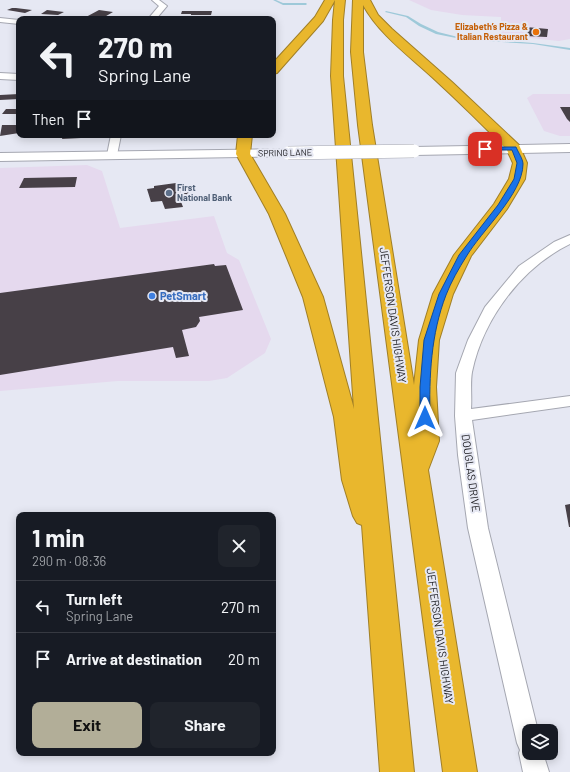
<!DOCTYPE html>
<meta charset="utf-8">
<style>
:root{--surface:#171b24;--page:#20242c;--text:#f1f3f6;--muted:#9ea1a6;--line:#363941;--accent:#b2ae98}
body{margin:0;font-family:Barlow,sans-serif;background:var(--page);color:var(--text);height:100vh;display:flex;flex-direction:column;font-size:15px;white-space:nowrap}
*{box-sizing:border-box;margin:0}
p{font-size:13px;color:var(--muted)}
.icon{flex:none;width:22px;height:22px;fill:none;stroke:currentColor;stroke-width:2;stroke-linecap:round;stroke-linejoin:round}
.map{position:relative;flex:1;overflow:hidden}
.side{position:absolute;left:16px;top:512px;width:260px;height:244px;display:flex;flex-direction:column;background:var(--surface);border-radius:8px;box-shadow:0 2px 10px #0003}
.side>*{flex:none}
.guide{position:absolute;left:16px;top:16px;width:260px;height:122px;border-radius:8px;box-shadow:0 2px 10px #0003;background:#171b24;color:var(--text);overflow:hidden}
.controls{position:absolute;left:522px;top:724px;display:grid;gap:8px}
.controls a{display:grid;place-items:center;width:36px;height:36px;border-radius:8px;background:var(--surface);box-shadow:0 2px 10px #0003;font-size:20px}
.pin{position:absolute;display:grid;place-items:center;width:34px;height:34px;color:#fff;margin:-17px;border-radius:8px;box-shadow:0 2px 6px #0006}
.me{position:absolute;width:44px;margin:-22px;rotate:0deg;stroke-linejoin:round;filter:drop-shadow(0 0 3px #0008)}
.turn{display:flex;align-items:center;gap:14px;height:84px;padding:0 16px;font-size:18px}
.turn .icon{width:52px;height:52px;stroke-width:2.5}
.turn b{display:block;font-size:28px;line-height:34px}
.then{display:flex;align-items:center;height:38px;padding:0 16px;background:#0003;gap:8px;font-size:15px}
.round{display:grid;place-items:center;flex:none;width:42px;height:42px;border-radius:8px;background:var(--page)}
.overview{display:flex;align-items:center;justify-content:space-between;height:68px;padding:0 16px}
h1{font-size:24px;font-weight:700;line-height:30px}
.button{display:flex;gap:8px;margin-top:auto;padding:8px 16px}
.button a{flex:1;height:46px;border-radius:8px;background:var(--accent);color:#111;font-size:16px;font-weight:700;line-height:46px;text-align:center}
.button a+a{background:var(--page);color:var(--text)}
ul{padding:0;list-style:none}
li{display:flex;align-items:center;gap:12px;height:52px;padding:0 16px;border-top:1px solid var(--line)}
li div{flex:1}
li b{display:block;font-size:15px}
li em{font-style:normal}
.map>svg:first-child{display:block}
</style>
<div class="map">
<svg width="570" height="772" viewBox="0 0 570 772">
<rect width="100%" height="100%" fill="#e6e8f3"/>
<path fill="#e5d9ee" d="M409,0H570V39L559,41L501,35V17L462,15L431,10Z
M533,94H570V136H560L544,131L527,98Z
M87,165L102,171L120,228L214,216L227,253L239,260L271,339L265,353L227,378L209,381H118L0,391V168Z"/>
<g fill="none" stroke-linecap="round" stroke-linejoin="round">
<path fill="#9ec9d9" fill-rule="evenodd" d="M273,0H276L283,3H306L307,4L306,5H283Z
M386,11L408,16L421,24L438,32L462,38L461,39L436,34L419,26L406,17L385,12Z
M470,38L533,43L570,48V50L533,44L469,40Z"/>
</g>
<path fill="#474047" d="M12,8H16L32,10L25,13L7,10Z
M47,10L64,12L58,15L41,14Z
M99,10L113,12L101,19L86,17Z
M182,11H212L211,15H191V14H181Z
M526,27L548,29L547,37L525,36Z
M19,94V99L0,100V95Z
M560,107H570V122L567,119Z
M6,109H19V112L17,114H2Z
M2,125H19V133L0,136Z
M63,135H82L81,138L62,139Z
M77,177L75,187L19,188L24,178Z
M176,183V185L185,184L191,197L180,199L183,207L165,209L162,201L151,202L147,189L154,188V186Z
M214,264L215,266L226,265L243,310L199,317L200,321L196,327L182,330L189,356L176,358L173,347L0,375V293Z
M570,504V527H569L565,505Z"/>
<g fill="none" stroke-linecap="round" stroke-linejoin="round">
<g stroke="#a5a7b1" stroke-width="2">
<path id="minor" d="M152,0H159L167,6L156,19H148L159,6Z
M0,18L19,20V24L0,22Z
M0,73L19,74V80L0,79Z
M111,135H121L117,155L112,158L107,155Z
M570,235V244C521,268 483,319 472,372C470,384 472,397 471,409L570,396V406L472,420L488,528L538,731H529V753H543L549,772H523L519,753L520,750L517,743L468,528L458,455L455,416L456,373L468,340L485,307L519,266L554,242Z"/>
</g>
<g stroke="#a5a7b1" stroke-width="2">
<path id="tertiary" d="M570,144V152L414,155L409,154L407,151L409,148L414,147Z
M288,149L293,150L295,153L293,156L0,161V153Z"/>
</g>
<g stroke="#a07f27" stroke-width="2">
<path id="motorway" d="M325,0H335L323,21L277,73L273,74V63L315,17Z
M335,0H345L343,20V76L414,772H380L362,525L357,523L353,516L342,480L334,417L303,297L269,214L236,154L238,135H252L250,154L285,214L323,297L354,409L331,76L333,20Z
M353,0H370L378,15L392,29L452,82L519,145L527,163L525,179L507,209L471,256L453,294L439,340L436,387L439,441L428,470L477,772H443L358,125L351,52ZM363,5C379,34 408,55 432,77C458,101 483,125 507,150L513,163L509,179L494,204L454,255L433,294L419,340L414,385L372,125L363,52Z"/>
</g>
<use href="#minor" fill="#fff" fill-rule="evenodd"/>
<use href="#tertiary" fill="#fff" fill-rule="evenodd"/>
<use href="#motorway" fill="#e9b72d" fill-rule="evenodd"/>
<g stroke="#a5a7b1" stroke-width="14" stroke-linecap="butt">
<path id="tertiary-bridge" d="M288,153L414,151"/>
</g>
<use href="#tertiary-bridge" stroke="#fff" stroke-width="13"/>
</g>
<path fill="#1a73e8" stroke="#114b97" d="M485,147H516C518,152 523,159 523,164C523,194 481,231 466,257C459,268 451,282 446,295C431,334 429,376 430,418L425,421L420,418V387L424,340L439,294L459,255L498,205L514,179L517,163L512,150H483L482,149Z"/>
<circle fill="#e8710a" stroke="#e6e8f3" stroke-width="1.5" cx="536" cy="32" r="4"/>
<circle fill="#5c6f8a" stroke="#e6e8f3" stroke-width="1.5" cx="169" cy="193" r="4"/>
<circle fill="#3f7fe0" stroke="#e6e8f3" stroke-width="1.5" cx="152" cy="296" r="4"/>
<g text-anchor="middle" stroke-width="4" stroke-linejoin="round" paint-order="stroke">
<g font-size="9" font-weight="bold" fill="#c56008" stroke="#e6e8f3" text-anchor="end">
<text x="528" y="30">Elizabeth’s Pizza &amp;<tspan x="528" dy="10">Italian Restaurant</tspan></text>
</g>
<g font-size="9" fill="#17171b" stroke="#e6e8f3">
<text transform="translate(285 153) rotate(-1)" y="3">SPRING LANE</text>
</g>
<g font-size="9" font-weight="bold" fill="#4e5e75" stroke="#e6e8f3" text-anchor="start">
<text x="177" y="191">First<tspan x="177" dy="10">National Bank</tspan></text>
</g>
<g font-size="11" font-weight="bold" fill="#366cbe" stroke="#e6e8f3" text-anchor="start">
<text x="160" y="300">PetSmart</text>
</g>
<g font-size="11" fill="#17171b" stroke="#e6e8f3">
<text transform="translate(393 315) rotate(82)" y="4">JEFFERSON DAVIS HIGHWAY</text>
<text transform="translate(471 473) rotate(82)" y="4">DOUGLAS DRIVE</text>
<text transform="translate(440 636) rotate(82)" y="4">JEFFERSON DAVIS HIGHWAY</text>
</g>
</g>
</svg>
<div class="controls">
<a><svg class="icon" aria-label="layers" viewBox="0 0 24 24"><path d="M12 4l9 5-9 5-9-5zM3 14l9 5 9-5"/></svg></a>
</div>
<div class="pin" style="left:485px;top:149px;background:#d93025"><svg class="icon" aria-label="arrive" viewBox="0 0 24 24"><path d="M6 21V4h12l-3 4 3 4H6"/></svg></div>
<svg class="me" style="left:425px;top:418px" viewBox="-20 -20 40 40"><path d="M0-17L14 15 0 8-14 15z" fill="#1a73e8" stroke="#fff" stroke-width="4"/></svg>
<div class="guide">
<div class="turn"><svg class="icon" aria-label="left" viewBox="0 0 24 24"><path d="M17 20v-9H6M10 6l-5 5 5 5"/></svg><div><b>270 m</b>Spring Lane</div></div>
<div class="then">Then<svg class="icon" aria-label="arrive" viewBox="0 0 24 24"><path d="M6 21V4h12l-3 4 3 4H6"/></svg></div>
</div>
<section class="side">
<div class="overview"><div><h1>1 min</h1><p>290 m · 08:36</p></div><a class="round"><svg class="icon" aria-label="close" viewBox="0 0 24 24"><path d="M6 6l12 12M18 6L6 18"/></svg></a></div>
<ul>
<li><svg class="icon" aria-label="left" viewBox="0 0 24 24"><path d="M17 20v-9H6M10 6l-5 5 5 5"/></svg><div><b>Turn left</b><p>Spring Lane</p></div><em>270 m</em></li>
<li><svg class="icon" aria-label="arrive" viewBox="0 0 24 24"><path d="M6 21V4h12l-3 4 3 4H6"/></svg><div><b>Arrive at destination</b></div><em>20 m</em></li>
</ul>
<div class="button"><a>Exit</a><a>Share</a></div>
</section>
</div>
